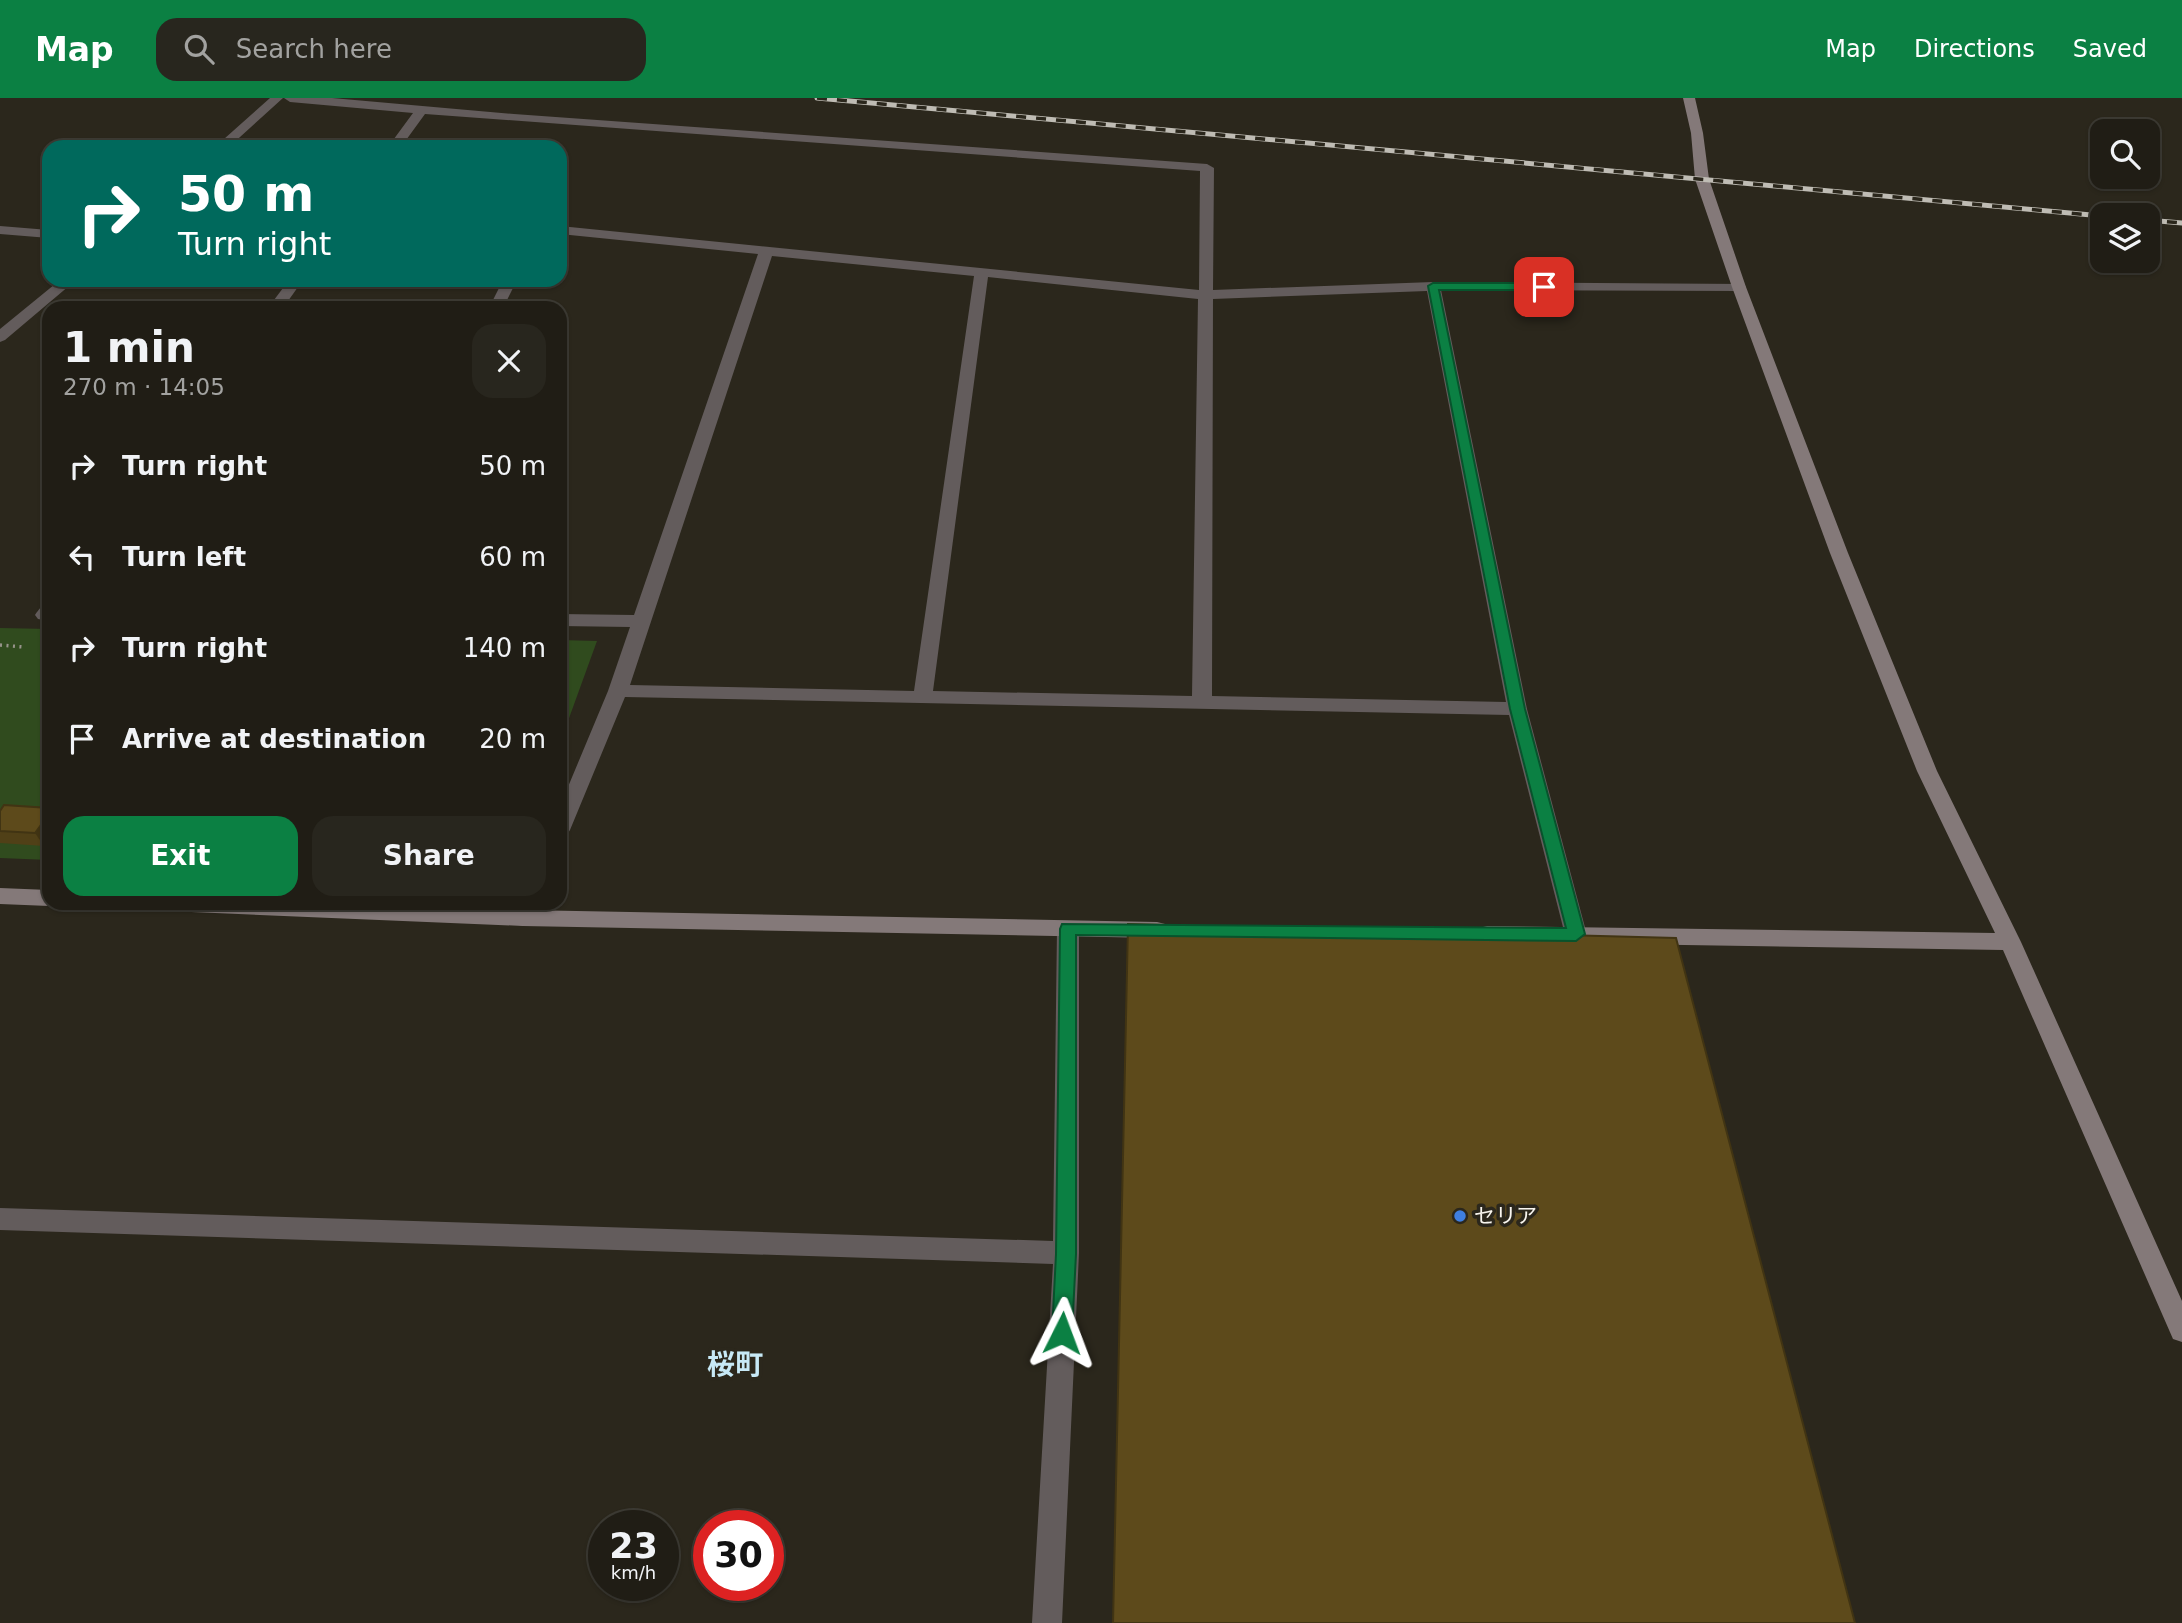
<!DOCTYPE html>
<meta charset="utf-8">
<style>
:root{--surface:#201d15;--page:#28261e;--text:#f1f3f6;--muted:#a2a2a0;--line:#3d3b34;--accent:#0b8043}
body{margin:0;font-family:"DejaVu Sans","Noto Sans JP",sans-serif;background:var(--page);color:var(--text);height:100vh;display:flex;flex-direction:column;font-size:26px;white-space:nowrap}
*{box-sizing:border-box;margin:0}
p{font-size:23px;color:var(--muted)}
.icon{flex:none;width:38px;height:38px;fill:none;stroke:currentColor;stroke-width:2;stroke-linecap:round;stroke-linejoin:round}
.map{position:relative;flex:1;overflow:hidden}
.details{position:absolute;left:42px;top:203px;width:525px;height:609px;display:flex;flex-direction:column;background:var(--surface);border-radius:21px;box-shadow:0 2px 5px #0004,0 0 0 2px var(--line)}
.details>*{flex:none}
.banner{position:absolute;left:42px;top:42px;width:525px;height:147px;border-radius:21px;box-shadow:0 2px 5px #0004,0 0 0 2px var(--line);background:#00695c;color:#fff;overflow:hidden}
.fabs{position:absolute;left:2090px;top:21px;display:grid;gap:14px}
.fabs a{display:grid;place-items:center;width:70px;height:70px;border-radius:14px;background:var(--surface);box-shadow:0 2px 5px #0004,0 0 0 2px var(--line);font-size:35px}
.speed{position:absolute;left:588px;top:1412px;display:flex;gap:14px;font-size:35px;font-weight:700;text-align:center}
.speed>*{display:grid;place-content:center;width:91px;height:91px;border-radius:50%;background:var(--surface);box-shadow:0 2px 5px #0004,0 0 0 2px var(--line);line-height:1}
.speed small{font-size:18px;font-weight:400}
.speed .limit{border:10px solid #d22;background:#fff;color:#111}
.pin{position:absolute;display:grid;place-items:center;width:60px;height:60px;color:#fff;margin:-30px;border-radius:14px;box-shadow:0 4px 10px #0006}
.me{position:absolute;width:77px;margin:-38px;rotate:3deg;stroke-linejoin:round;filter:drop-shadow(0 0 5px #0008)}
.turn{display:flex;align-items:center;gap:24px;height:147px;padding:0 21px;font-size:32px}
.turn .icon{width:91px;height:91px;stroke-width:2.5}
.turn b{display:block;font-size:49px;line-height:60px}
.round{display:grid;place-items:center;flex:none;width:74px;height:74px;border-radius:21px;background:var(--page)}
.summary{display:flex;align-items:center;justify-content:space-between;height:119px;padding:0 21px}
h1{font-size:42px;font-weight:600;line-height:52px}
.action{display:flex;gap:14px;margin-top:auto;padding:14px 21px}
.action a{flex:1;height:80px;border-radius:21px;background:var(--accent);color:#fff;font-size:28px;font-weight:600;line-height:80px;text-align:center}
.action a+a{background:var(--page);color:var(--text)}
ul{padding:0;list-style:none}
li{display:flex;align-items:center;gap:21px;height:91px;padding:0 21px}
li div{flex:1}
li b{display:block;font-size:26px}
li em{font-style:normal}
header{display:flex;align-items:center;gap:42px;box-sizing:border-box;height:98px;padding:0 35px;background:var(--accent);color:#fff}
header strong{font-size:33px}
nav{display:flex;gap:38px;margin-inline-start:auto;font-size:24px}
.search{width:490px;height:63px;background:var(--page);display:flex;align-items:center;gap:18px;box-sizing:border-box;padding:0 24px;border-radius:21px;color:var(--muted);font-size:26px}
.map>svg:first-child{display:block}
</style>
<header>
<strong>Map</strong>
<div class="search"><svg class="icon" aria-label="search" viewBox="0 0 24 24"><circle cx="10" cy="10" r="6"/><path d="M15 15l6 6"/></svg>Search here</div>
<nav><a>Map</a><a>Directions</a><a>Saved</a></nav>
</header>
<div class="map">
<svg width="2182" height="1525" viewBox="0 0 2182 1525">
<rect width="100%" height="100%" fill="#2b271c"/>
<path fill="#304b1e" d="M0,530L49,531V762L0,760Z
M560,542L597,543L560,645Z"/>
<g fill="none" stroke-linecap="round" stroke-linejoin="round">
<path stroke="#97948b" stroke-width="3.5" stroke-dasharray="2 4.5" stroke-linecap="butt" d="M0,547L23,549"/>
<path fill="#635c5c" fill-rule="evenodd" d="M270,0H283L229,49H215Z
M284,0H332L514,16L1207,66L1214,70L1213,192L1433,184L1744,186L1746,189L1739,193L1441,192L1527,611L1587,837L1584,843L1576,845L1568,843L1565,837L1509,617L625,599L570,732L567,737L560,739V708L608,593L630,529L560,528V516L634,517L758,156L560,136V128L1199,192L1200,73L425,16L401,49H388L413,15L290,4ZM772,158L974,178L914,593L630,587ZM988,179L1198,201L1192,598L933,593ZM1427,193L1506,604L1212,598L1213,201Z
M0,128L49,132V140L0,136Z
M60,182H76L5,242L0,244V231Z
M289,182H303L283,210H268Z
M503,182H517L503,210H489Z
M49,505V523L38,521L35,517C39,511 42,507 49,505Z
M518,805H540L531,826L523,828L515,826L512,820Z
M1068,823L1076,825L1079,831V1155L1062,1525H1032L1053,1166L0,1132V1110L1053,1143L1057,831L1060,825Z"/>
<path fill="#847979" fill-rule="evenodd" d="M1683,0H1695L1703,35L1709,81L1746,189L1848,455L1937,673L2021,844L2182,1203V1244L2173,1241L2003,852L1487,844L1479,842L1476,836L1479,830L1487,828L1995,835L1917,673L1830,455L1732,189L1695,81L1691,35Z
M0,790L49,792V805H57L49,808L0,806Z
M157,805H360L523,812L1157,824L1165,826L1168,832L1165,838L1157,840L523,828L168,813L160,811Z"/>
<g stroke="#bfbcb4" stroke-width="5">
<path id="rail" d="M817,0L2102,118
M2147,122L2182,125"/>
</g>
<use href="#rail" stroke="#2b271c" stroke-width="3.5" stroke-dasharray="10" stroke-linecap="butt"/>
</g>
<path fill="#504017" d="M49,710L44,748L0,745V713Z"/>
<path fill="#413413" d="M49,716V741L44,748L35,735Z"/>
<path fill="#5d4a1b" stroke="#413413" stroke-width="2" d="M4,707L49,710V716L35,735L0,733V713Z
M1128,826L1676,840L1855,1525H1113Z"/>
<path fill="#0b8043" stroke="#07532c" stroke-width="2" d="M1433,185H1544L1550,189L1544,192H1439L1525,611L1585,836L1576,843L1076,837V1156L1072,1235L1069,1241L1062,1244L1055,1241L1052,1235L1056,1156L1060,831L1062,826L1566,830L1510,611L1428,188Z"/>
<circle fill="#3f7fe0" stroke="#2b271c" stroke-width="2.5" cx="1460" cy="1118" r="7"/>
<g text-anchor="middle" stroke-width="7" stroke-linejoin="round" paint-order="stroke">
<g font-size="21" fill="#f8f5ee" stroke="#2b271c" text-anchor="start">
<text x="1474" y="1125">セリア</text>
</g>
<g font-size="28" font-weight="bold" fill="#c7e9f6" stroke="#2b271c">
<text x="735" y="1276">桜町</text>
</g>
</g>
</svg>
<div class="fabs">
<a><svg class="icon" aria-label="search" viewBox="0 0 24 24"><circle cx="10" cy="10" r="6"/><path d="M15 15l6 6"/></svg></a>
<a><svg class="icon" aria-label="layers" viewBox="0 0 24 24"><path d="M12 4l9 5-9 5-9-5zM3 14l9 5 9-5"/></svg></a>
</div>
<div class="speed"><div>23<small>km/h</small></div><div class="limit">30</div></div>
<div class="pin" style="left:1544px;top:189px;background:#d93025"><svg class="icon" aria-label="arrive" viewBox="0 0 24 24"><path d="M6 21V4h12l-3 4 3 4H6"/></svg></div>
<svg class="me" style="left:1062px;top:1235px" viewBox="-20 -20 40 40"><path d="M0-17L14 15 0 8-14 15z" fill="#0b8043" stroke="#fff" stroke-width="4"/></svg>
<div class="banner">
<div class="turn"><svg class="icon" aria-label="right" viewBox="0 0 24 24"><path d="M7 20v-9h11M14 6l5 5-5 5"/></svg><div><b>50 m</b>Turn right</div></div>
</div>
<section class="details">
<div class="summary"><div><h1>1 min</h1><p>270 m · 14:05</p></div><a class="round"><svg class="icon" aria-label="close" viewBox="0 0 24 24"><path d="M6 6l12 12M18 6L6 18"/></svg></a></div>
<ul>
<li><svg class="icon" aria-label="right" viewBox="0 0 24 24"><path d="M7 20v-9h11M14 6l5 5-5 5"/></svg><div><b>Turn right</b></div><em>50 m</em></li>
<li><svg class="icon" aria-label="left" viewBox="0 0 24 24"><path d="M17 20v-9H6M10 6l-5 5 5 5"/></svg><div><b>Turn left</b></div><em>60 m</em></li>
<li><svg class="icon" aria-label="right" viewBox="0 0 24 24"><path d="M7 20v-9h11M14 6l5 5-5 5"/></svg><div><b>Turn right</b></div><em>140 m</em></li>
<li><svg class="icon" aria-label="arrive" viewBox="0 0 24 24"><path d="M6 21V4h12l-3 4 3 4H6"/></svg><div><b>Arrive at destination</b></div><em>20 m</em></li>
</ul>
<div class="action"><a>Exit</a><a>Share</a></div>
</section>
</div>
